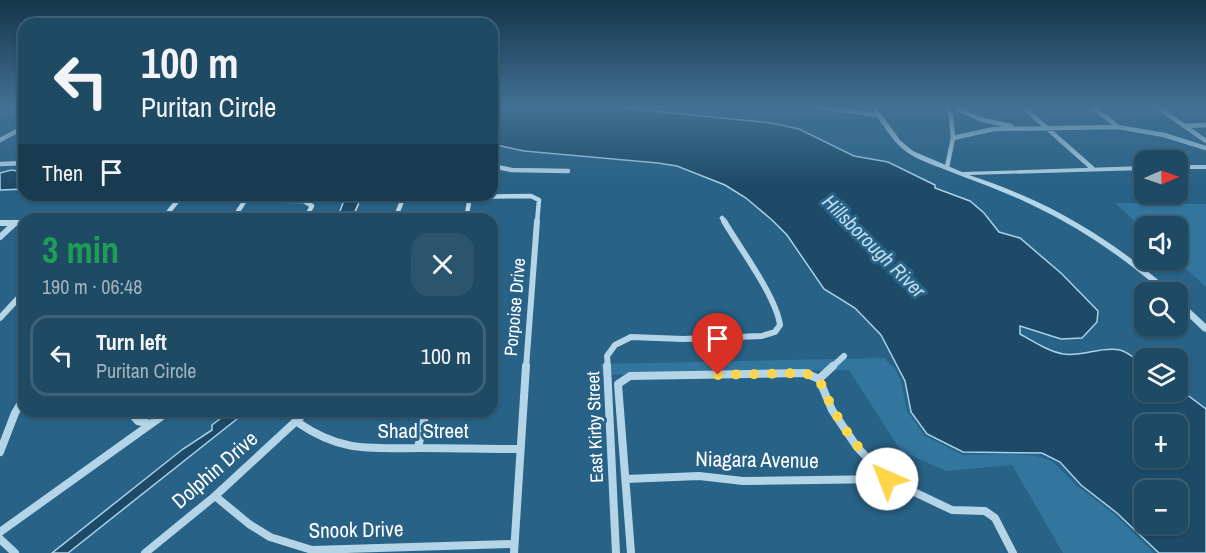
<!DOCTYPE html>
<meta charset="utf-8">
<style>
:root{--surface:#1e4a64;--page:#2b546d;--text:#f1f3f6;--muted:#a1b3bf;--line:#3c6278}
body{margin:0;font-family:"Archivo Narrow",sans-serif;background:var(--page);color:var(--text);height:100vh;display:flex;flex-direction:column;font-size:22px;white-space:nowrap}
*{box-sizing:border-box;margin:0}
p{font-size:20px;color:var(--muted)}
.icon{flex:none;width:33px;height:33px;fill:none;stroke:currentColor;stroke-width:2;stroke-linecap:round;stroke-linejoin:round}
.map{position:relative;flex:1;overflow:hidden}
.drawer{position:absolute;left:18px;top:213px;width:480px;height:204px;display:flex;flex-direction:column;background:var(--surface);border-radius:18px;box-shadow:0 2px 4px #0004,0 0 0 2px var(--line)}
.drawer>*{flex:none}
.top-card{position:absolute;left:18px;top:18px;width:480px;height:183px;border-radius:18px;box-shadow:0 2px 4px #0004,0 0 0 2px var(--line);background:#1e4a64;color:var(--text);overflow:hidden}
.needle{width:39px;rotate:88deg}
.controls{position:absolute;left:1134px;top:150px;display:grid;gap:12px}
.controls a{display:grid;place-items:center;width:54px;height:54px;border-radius:12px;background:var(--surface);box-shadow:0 2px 4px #0004,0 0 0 2px var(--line);font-size:30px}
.pin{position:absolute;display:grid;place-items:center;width:51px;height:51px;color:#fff;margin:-62px -26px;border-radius:50% 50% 50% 0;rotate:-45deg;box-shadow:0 0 6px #0007}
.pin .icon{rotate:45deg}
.me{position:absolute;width:66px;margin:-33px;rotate:316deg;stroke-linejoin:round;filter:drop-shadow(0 0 4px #0008)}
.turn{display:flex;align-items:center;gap:21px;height:126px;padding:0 24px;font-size:27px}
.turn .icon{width:78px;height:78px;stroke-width:2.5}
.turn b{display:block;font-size:42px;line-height:51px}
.then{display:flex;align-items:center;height:57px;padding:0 24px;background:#0003;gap:12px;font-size:22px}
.round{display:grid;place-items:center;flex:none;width:63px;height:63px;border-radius:18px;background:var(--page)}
.head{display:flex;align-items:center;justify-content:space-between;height:102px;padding:0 24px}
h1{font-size:36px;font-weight:700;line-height:45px;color:#1e9e55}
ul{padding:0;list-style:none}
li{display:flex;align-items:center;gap:18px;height:81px;margin:0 12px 9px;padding:0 12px;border:3px solid var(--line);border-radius:18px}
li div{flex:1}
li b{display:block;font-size:22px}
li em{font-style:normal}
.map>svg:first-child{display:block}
</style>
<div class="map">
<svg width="1206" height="553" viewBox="0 0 1206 553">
<rect width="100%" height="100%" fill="#286286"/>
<path fill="#33769d" d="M1115,203L1206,204V287L1176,260L1178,226H1144V230Z
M886,358V361L894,367L901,381L907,411L925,436L963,455L1013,454L1036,456L1052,461L1077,486L1114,514L1154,553H1063L1012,465L946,471L901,451L849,370L601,375V364Z"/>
<path fill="#1d4a67" stroke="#a9d2e8" stroke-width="1.5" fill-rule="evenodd" d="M492,107H613L771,123L799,129L854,156L888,162L935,185V188L970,201L984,213L999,232L1020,238L1062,274L1098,311L1097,322L1082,338L1061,339L1020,326V334C1034,342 1048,351 1063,354C1083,357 1101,346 1120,350C1128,352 1137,360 1144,365V392H1178V388L1206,409V553H1159L1117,513L1081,485L1060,462L1042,453L963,452L927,434L911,412L905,381L881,335L855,308L824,289L787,235L772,220L746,198L725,185L677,166L658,163L524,151L492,144ZM1144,424H1178V458H1144ZM1144,490H1178V524H1144Z
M11,170L24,172V189L0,190V173Z
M346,195H362L352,219H337Z
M230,411H247L68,553H52L183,449L212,430V425Z"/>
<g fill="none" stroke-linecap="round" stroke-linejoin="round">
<path stroke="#a9d2e8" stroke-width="1.5" d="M352,219L358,205"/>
<path stroke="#b4d5e8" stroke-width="4.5" d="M819,107L878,115
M947,107L951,116L953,138
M952,107L983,120L1011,126
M1023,107L1092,168
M1093,107L1118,127
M1157,107L1206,141
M1184,126L1206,125
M0,140L17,131
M0,164L24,163
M492,166L512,170L568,171
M947,167L953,138L994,129L1118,127L1164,135L1206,148
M403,198L531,196L539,200L537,222
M178,200L304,201L312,206L305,219
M722,218L725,222
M163,219L182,195
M233,219L244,202
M395,219L404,196
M466,219L470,197"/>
<path stroke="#b4d5e8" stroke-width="6" d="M0,223H24
M0,237L15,223
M0,318L24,292
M526,368L537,221
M608,368L607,356L615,345L631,337L683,339L762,336L775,332L780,325C776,296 739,247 724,221
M831,368L844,356"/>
<path stroke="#b4d5e8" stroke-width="8" d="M607,366L616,553
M833,366L819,379L832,410L857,447L887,479L952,510L985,511L995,518L1013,553
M129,411L138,421L150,424
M297,422C342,453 370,448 421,448C454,448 486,449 519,449
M418,448L426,411
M0,452L15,413L24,398
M626,479L699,476L743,481L887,479
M215,496L249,524L270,537L312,550L514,544
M0,532L169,411
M0,539L15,553
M145,553L215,496L307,411
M514,553L526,366
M631,553L618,384L630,376L805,373L819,379"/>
<path fill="#b4d5e8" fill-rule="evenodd" d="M871,107H876L900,140L913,151L962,172L1144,166V170L969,175C987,181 1004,187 1022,195C1076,218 1125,251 1170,290L1171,292H1163C1123,257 1079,227 1030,204C1003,191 974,181 946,170C933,165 919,160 908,153C892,142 882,123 871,107Z
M1178,165H1206V169H1178Z
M1178,300L1181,301L1206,324V332L1203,331L1178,307Z"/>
</g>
<linearGradient id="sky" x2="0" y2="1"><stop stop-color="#16364a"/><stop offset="0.58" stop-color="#427195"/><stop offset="1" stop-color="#427195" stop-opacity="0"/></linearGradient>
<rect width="1206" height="185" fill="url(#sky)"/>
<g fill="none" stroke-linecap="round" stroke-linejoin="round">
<path stroke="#ffd54a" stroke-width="10" stroke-dasharray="0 18" d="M718,375L805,373L819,379C837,422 855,446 887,479"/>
</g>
<g text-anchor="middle" stroke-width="6" stroke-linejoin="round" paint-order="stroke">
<g font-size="18" fill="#fff" stroke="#286286">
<text transform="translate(515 307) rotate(-85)" y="6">Porpoise Drive</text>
<text transform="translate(595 427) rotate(-92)" y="6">East Kirby Street</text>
</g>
<g font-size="20" font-style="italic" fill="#bfdeef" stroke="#286286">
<text transform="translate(874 246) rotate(45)" y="7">Hillsborough River</text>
</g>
<g font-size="21" fill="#fff" stroke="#286286">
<text x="423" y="438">Shad Street</text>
<text transform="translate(757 460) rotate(1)" y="7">Niagara Avenue</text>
<text transform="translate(215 470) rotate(-41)" y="7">Dolphin Drive</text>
<text transform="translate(356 530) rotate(-1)" y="7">Snook Drive</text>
</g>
</g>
</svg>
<div class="controls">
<a><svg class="needle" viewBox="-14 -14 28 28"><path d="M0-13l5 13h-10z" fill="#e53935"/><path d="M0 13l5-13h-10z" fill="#a1b3bf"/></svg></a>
<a><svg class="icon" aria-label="sound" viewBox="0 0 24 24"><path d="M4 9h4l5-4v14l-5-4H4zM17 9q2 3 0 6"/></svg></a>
<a><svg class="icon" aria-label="search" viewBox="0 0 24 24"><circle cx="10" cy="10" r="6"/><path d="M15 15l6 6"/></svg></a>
<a><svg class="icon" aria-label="layers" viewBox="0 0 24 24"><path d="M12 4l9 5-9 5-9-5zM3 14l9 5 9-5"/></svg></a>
<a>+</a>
<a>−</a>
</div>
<div class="pin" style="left:718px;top:375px;background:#d93025"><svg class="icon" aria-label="arrive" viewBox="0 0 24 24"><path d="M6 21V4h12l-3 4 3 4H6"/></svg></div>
<svg class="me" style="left:887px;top:479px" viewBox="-20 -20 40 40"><circle r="19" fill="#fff"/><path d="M0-13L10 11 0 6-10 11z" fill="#ffd54a"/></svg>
<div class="top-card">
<div class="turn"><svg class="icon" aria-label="left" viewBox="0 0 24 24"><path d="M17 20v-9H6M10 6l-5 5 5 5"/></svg><div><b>100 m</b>Puritan Circle</div></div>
<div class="then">Then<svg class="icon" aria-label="arrive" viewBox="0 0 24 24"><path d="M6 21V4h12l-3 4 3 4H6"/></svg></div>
</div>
<section class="drawer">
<div class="head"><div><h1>3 min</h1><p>190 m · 06:48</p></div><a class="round"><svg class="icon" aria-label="close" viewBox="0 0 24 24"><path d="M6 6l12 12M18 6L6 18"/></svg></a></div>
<ul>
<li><svg class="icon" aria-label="left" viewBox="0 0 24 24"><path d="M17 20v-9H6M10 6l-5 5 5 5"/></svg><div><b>Turn left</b><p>Puritan Circle</p></div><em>100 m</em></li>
</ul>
</section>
</div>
